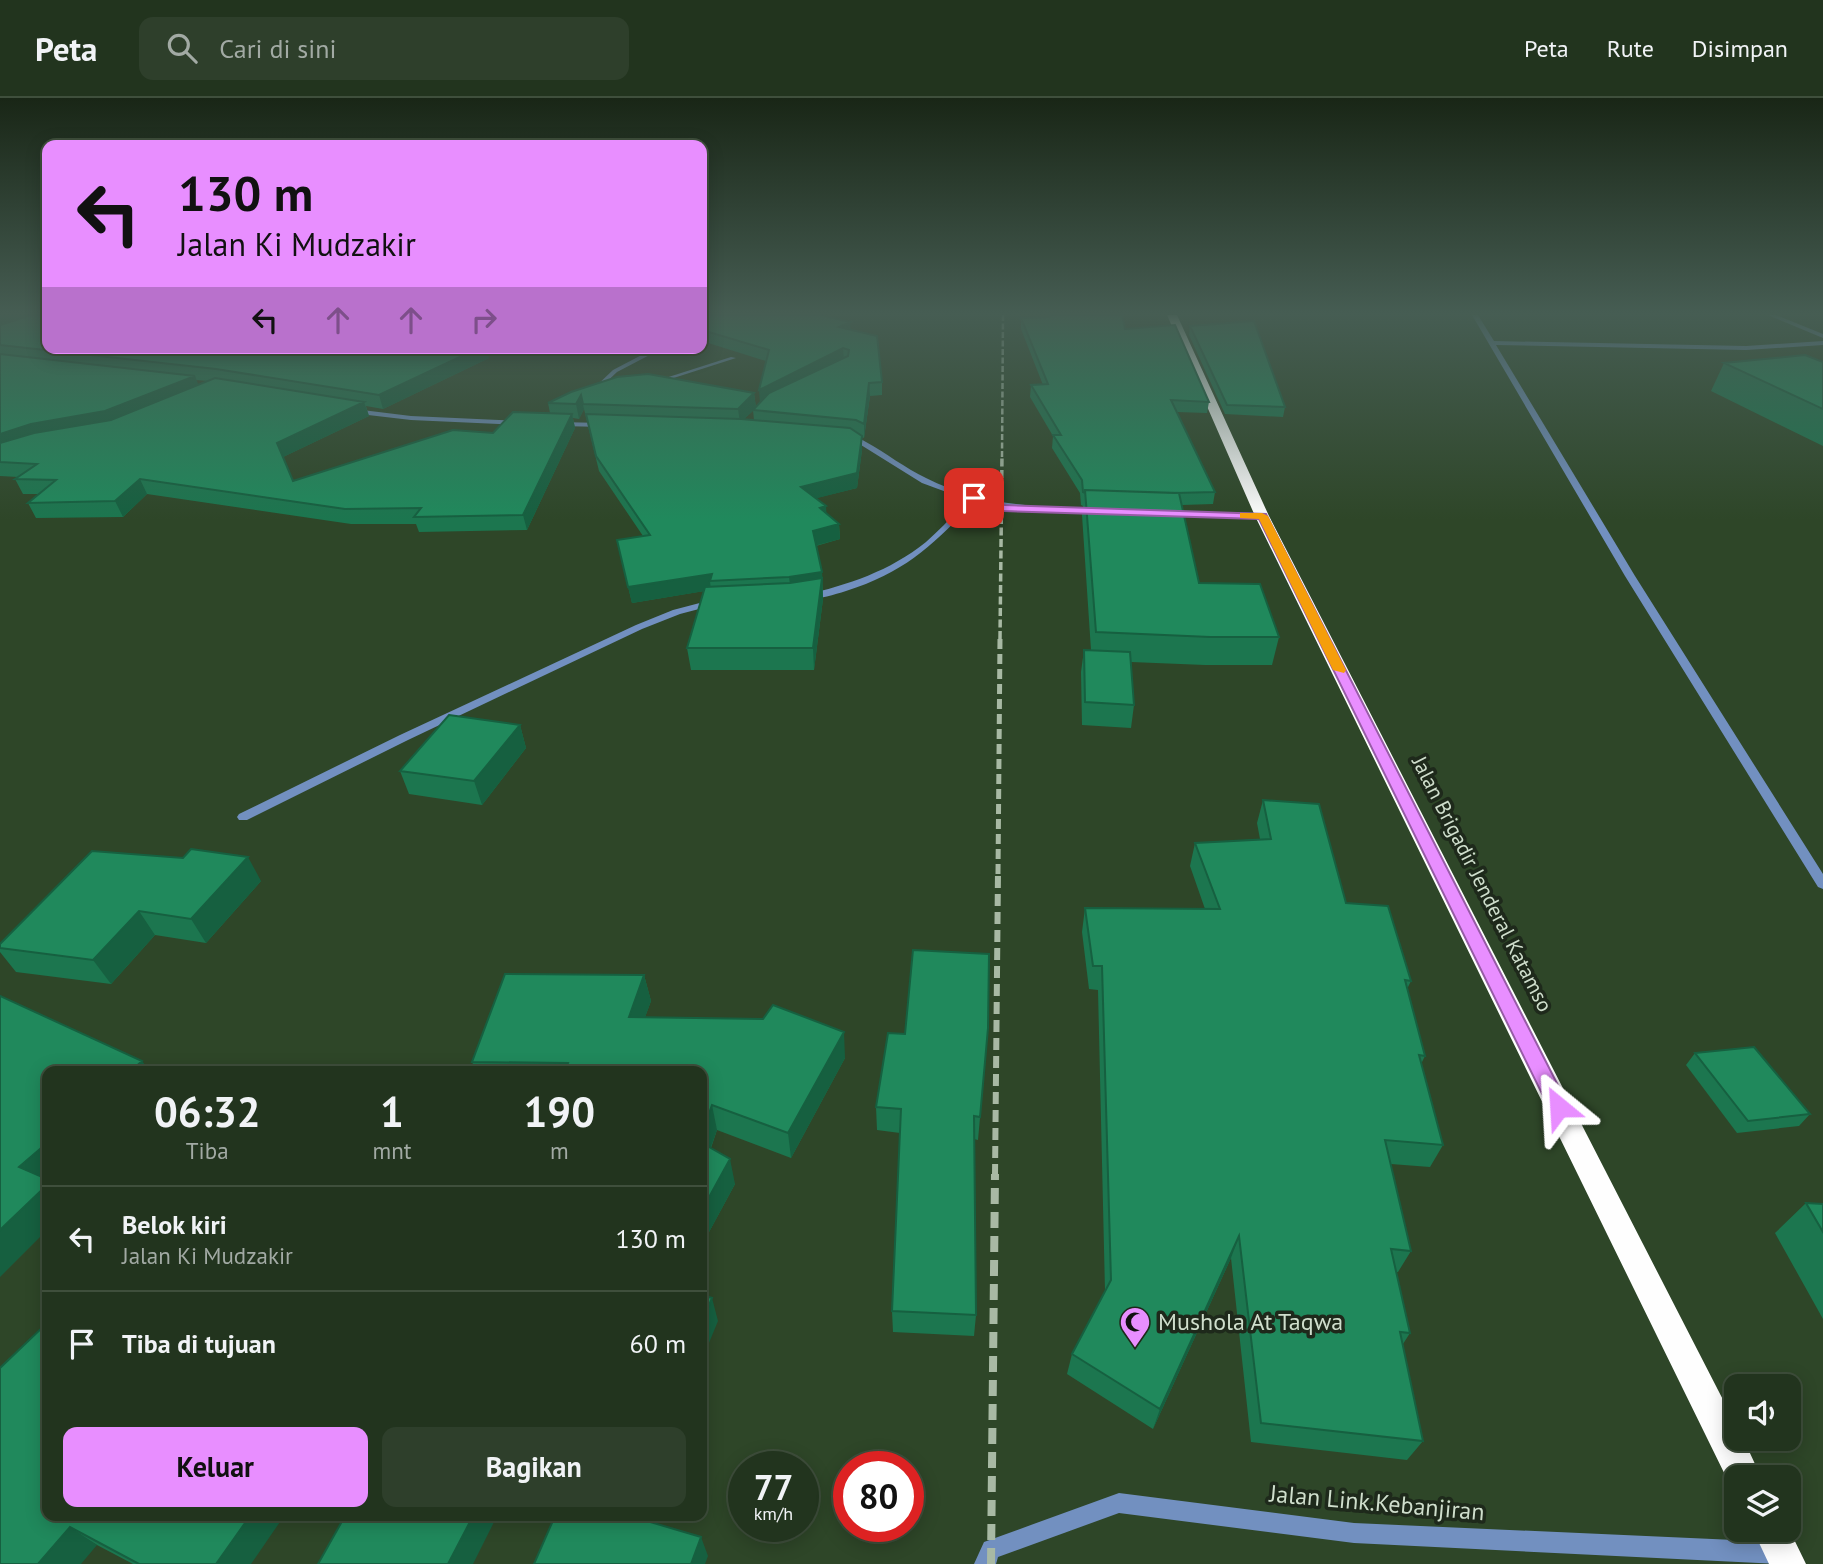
<!DOCTYPE html>
<html lang="id">
<style>
:root{--surface:#22341e;--page:#2e3f2b;--text:#f1f3f6;--muted:#a2aaa4;--line:#3f4f3c;--accent:#e88eff}
body{margin:0;font-family:"PT Sans",sans-serif;background:var(--page);color:var(--text);height:100vh;display:flex;flex-direction:column;font-size:26px;white-space:nowrap}
*{box-sizing:border-box;margin:0}
p{font-size:23px;color:var(--muted)}
.icon{flex:none;width:38px;height:38px;fill:none;stroke:currentColor;stroke-width:2;stroke-linecap:round;stroke-linejoin:round}
.map{position:relative;flex:1;overflow:hidden}
.side{position:absolute;left:42px;top:968px;width:665px;height:455px;display:flex;flex-direction:column;background:var(--surface);border-radius:14px;box-shadow:0 4px 18px #0003,0 0 0 2px var(--line)}
.side>*{flex:none}
.guide{position:absolute;left:42px;top:42px;width:665px;height:214px;border-radius:14px;box-shadow:0 4px 18px #0003,0 0 0 2px var(--line);background:#e88eff;color:#111;overflow:hidden}
.fabs{position:absolute;left:1724px;top:1276px;display:grid;gap:14px}
.fabs a{display:grid;place-items:center;width:77px;height:77px;border-radius:14px;background:var(--surface);box-shadow:0 4px 18px #0003,0 0 0 2px var(--line);font-size:35px}
.speed{position:absolute;left:728px;top:1353px;display:flex;gap:14px;font-size:35px;font-weight:700;text-align:center}
.speed>*{display:grid;place-content:center;width:91px;height:91px;border-radius:50%;background:var(--surface);box-shadow:0 4px 18px #0003,0 0 0 2px var(--line);line-height:1}
.speed small{font-size:18px;font-weight:400}
.speed .limit{border:10px solid #d22;background:#fff;color:#111}
.pin{position:absolute;display:grid;place-items:center;width:60px;height:60px;color:#fff;margin:-30px;border-radius:14px;box-shadow:0 4px 10px #0006}
.me{position:absolute;width:77px;margin:-38px;rotate:333deg;stroke-linejoin:round;filter:drop-shadow(0 0 5px #0008)}
.turn{display:flex;align-items:center;gap:24px;height:147px;padding:0 21px;font-size:32px}
.turn .icon{width:91px;height:91px;stroke-width:2.5}
.turn b{display:block;font-size:49px;line-height:60px}
.lanes{display:flex;align-items:center;height:66px;padding:0 21px;background:#0003;justify-content:center;gap:35px;direction:ltr}
.lanes .off{opacity:.35}
.eta{display:flex;justify-content:space-evenly;align-items:center;height:119px;text-align:center}
.eta b{font-size:42px;font-weight:700;line-height:49px}
.primary-button{display:flex;gap:14px;margin-top:auto;padding:14px 21px}
.primary-button a{flex:1;height:80px;border-radius:14px;background:var(--accent);color:#111;font-size:28px;font-weight:700;line-height:80px;text-align:center}
.primary-button a+a{background:var(--page);color:var(--text)}
ul{padding:0;list-style:none}
li{display:flex;align-items:center;gap:21px;height:105px;padding:0 21px;border-top:2px solid var(--line)}
li div{flex:1}
li b{display:block;font-size:26px}
li em{font-style:normal}
header{display:flex;align-items:center;gap:42px;box-sizing:border-box;height:98px;padding:0 35px;background:var(--surface);border-bottom:2px solid var(--line)}
header strong{font-size:33px}
nav{display:flex;gap:38px;margin-inline-start:auto;font-size:24px}
.search{width:490px;height:63px;background:var(--page);display:flex;align-items:center;gap:18px;box-sizing:border-box;padding:0 24px;border-radius:14px;color:var(--muted);font-size:26px}
.map>svg:first-child{display:block}
</style>
<header>
<strong>Peta</strong>
<div class="search"><svg class="icon" aria-label="search" viewBox="0 0 24 24"><circle cx="10" cy="10" r="6"/><path d="M15 15l6 6"/></svg>Cari di sini</div>
<nav><a>Peta</a><a>Rute</a><a>Disimpan</a></nav>
</header>
<div class="map">
<svg width="1823" height="1466" viewBox="0 0 1823 1466">
<rect width="100%" height="100%" fill="#2e4628"/>
<g fill="none" stroke-linecap="round" stroke-linejoin="round">
<path fill="#7290c0" fill-rule="evenodd" d="M1472,217H1478L1494,243L1746,248L1823,243V247L1746,252L1496,247L1635,478L1823,776V791L1818,789L1625,478Z
M1768,217H1776L1823,236V240Z
M702,219L711,224L702,234V228L704,225L702,223Z
M655,250H663L617,274L597,293L592,292L613,272Z
M731,259L736,260L658,285L653,284Z
M354,311L411,318L520,323L524,325L520,327L411,322L351,315L350,313Z
M557,324L604,325L608,327L604,329L560,328H557Z
M843,337L857,339L866,344C886,355 905,370 926,380C979,407 1039,410 1098,411L1102,414L1098,417L1031,413L975,403C933,447 906,474 846,493C833,497 817,502 804,501V497C848,487 890,473 926,444C941,431 954,416 968,402L922,385L861,347L843,341Z
M1168,413L1262,415L1266,418L1262,421L1165,418V414Z
M715,501L720,504L718,506L680,516L642,531L408,642L247,722H239L237,719L239,716L400,637L636,527L673,512Z
M1119,1395L1354,1425L1779,1444L1786,1448L1790,1455L1786,1462L1779,1466L1354,1445L1119,1415L998,1459L996,1466H974L984,1444Z"/>
<path fill="#fefefe" fill-rule="evenodd" d="M1167,217H1177L1269,418L1736,1327V1340H1743L1761,1379H1736V1393L1732,1391L1255,418Z
M1788,1429L1806,1466H1769L1753,1432Z"/>
<path stroke="#a8b9a4" stroke-width="2.5" stroke-dasharray="6 2.5" stroke-linecap="butt" d="M1002,359L1003,217"/>
<path stroke="#a8b9a4" stroke-width="3.5" stroke-dasharray="8 3.5" stroke-linecap="butt" d="M1000,541L1002,357"/>
<path stroke="#a8b9a4" stroke-width="5" stroke-dasharray="10 5" stroke-linecap="butt" d="M998,776L1000,540"/>
<path stroke="#a8b9a4" stroke-width="6" stroke-dasharray="12 6" stroke-linecap="butt" d="M995,1078L998,774"/>
<path stroke="#a8b9a4" stroke-width="8" stroke-dasharray="16 8" stroke-linecap="butt" d="M991,1466L995,1076"/>
</g>
<path fill="#1c764f" fill-rule="evenodd" d="M0,217L489,260L383,311L366,308L369,318L283,359L293,383L493,335L550,315L548,305L754,295L756,310L744,321L754,322L753,312L760,305L766,263L702,243V223L706,219L702,217H821L851,232L882,284V297L870,298L864,340L862,339V352L857,390L816,400L826,415L839,426L840,441L816,448L822,474L823,501L814,572H691L687,550L704,493L632,505L617,442L643,438L599,373L584,311L579,321L573,320L575,330L527,432L419,434L416,426H351L147,396L123,419L36,420L28,405L39,396H23L15,381L18,379L0,378ZM196,282L208,283L198,287Z
M1048,217H1122L1125,231L1209,304L1207,315L1177,314L1215,394L1213,406L1182,407L1199,485L1279,539L1272,567H1205L1131,564L1134,607L1131,630L1082,627L1081,574L1084,552H1091L1082,417L1083,408L1081,407L1080,395L1052,350L1053,338L1030,299L1031,287H1043L1021,231V220L1048,219Z
M1190,228L1285,309L1283,319L1225,316L1189,237Z
M1821,264H1823V348L1711,293L1724,265Z
M520,627L526,650L482,707L409,696L400,673Z
M1263,702L1346,805L1411,883L1407,891L1425,958L1421,966L1443,1047L1430,1069L1391,1066L1411,1153L1398,1174H1396L1410,1235L1403,1246L1423,1343L1407,1362L1251,1344L1231,1160L1153,1331L1067,1276L1072,1256L1105,1193L1098,892L1089,891L1082,834L1085,810L1205,811L1190,768L1195,745L1260,741L1257,725Z
M261,783L206,845L155,837L111,886L16,874L0,854V846Z
M644,877L651,903L645,919L845,960L791,1060L717,1032L711,1050L735,1086L702,1147V973H476L472,964Z
M988,930L978,1042L974,1041L976,1217L974,1238L893,1234L892,1213L900,1035L877,1032L876,1009L905,936Z
M1695,955L1810,1016L1799,1028L1737,1035L1686,967Z
M1806,1105L1823,1106V1221L1775,1135Z
M47,1418L251,1466H133L97,1447Z"/>
<path fill="#166040" d="M3,217H45L0,233V218Z
M850,224L851,236L839,229Z
M479,250H487L489,260L383,311L379,297Z
M843,250L844,263L760,305L759,292Z
M195,278L200,291L111,326L0,352V336Z
M869,285L870,298L864,340V326Z
M754,295L756,310L740,325L738,311Z
M581,297L584,311L579,321L576,306Z
M364,304L369,318L283,359L277,345Z
M572,316L575,330L527,432L523,417Z
M862,338V352L857,390L802,404L801,389Z
M140,381L147,396L123,419L115,403Z
M826,408L827,423L820,410Z
M839,426L840,441L814,448L813,433Z
M822,474L823,501L814,572L813,550L791,495L789,479Z
M712,476L710,483L711,492L632,505L628,489Z
M520,627L526,650L482,707L474,683Z
M248,759L261,783L206,845L191,821Z
M139,813L155,837L111,886L93,862Z
M644,877L651,903L636,944L629,919Z
M844,934L845,960L791,1060L788,1035Z
M142,963L150,973H131Z
M712,1007L717,1032L703,1071L702,1064V1035Z
M47,1045V1132L0,1179V1132L19,1069Z
M730,1061L735,1086L702,1147V1112Z
M1239,1138L1231,1160L1153,1331L1160,1311Z
M712,1200L718,1223L702,1262V1224Z
M250,1418H284L251,1466H216Z
M473,1418H497L473,1466H448Z
M70,1429L97,1447L81,1466H38Z
M701,1439L708,1458L705,1466H691Z"/>
<path fill="#20895c" stroke="#166040" stroke-width="2" d="M31,217H47V250H479L379,297L216,271L0,247V227Z
M707,217H821L850,224L839,229L877,238L882,284L869,285L864,326L856,322L753,312L769,295L848,258L849,252L843,250L759,292L769,252L702,232V223Z
M1049,217H1122L1125,231L1175,227L1209,304L1171,302L1215,394L1174,395L1085,392V395L1083,394L1082,382L1053,337H1061L1031,287L1048,286L1021,220L1049,219Z
M1254,223L1285,309L1227,307L1190,228Z
M0,256L195,278L105,313L31,326L0,336Z
M1805,257L1823,264V311L1724,265Z
M648,276L754,295L738,311L583,306L581,297L576,306L548,305L571,294L617,279Z
M215,280L364,304L277,345L293,383L453,332L493,335L513,314L572,316L523,417L414,419L421,410L345,411L140,381L115,403L28,405L56,382L15,381L37,366L0,364V345L34,335L111,322Z
M586,316L741,321L850,330L862,338L857,375L801,389L826,408L820,410L839,426L813,433L822,474L789,479L710,483L712,476L628,489L617,442L650,437L596,358Z
M1085,392L1179,395L1199,485L1260,486L1279,539H1210L1096,534Z
M822,480L813,550H687L705,489L790,485Z
M1084,552L1130,554L1134,607L1085,604Z
M449,617L520,627L474,683L400,673Z
M1263,702L1319,706L1346,805L1388,808L1411,883L1405,882L1425,958L1419,957L1443,1047L1385,1042L1411,1153L1391,1151L1410,1235L1400,1234L1423,1343L1261,1325L1239,1138L1160,1311L1072,1256L1111,1182L1102,868H1093L1085,810L1220,811L1195,745L1271,741Z
M191,751L248,759L191,821L139,813L93,862L0,850V846L92,753L183,760Z
M913,852L989,856L988,930L980,1019L974,1018L976,1217L892,1213L901,1011L876,1009L888,935L905,936Z
M505,876L644,877L629,919L763,921L773,907L844,934L788,1035L712,1007L702,1035V973H565L568,965L472,964Z
M0,898L142,963L131,973H47V1045L19,1069L47,1081V1087L0,1132Z
M1754,949L1810,1016L1748,1023L1695,955Z
M702,1045L730,1061L702,1112Z
M1806,1105L1823,1106V1134Z
M702,1197L712,1200L702,1224Z
M47,1225V1418H250L216,1466H139L70,1429L38,1466H0V1270Z
M345,1418H473L448,1466H318Z
M555,1418H630L701,1439L691,1466H534Z"/>
<linearGradient id="sky" x2="0" y2="1"><stop stop-color="#192616"/><stop offset="0.51" stop-color="#465d53"/><stop offset="1" stop-color="#465d53" stop-opacity="0"/></linearGradient>
<rect width="1823" height="422" fill="url(#sky)"/>
<path fill="#e88eff" stroke="#975ca6" stroke-width="2" d="M971,398L1005,407L1266,416L1566,1003L1569,1009L1566,1016L1559,1018L1552,1016L1259,421L1004,413L971,402Z"/>
<path fill="#f59e0b" d="M1240,415H1262L1268,418L1346,572L1344,575L1333,572L1259,421L1240,420Z"/>
<defs>
<g id="mosque-pin" transform="scale(1.575)"><path d="M0 17L-7.5 6A9.5 9.5 0 1 1 7.5 6Z" fill="#e88eff" stroke="#1e291b"/><path d="M3.5-4.9A6 6 0 1 0 3.5 4.9A5 5 0 1 1 3.5-4.9Z" fill="#111"/></g>
</defs>
<g fill-rule="evenodd">
<use href="#mosque-pin" x="1135" y="1224"/>
</g>
<g text-anchor="middle" stroke-width="7" stroke-linejoin="round" paint-order="stroke">
<g font-size="21" fill="#cfdecc" stroke="#1e291b">
<text transform="translate(1482 786) rotate(63)" y="7">Jalan Brigadir Jenderal Katamso</text>
</g>
<g font-size="24" fill="#cfdecc" stroke="#1e291b" text-anchor="start">
<text x="1158" y="1232">Mushola At Taqwa</text>
</g>
<g font-size="24" fill="#cfdecc" stroke="#1e291b">
<text transform="translate(1377 1405) rotate(5)" y="8">Jalan Link.Kebanjiran</text>
</g>
</g>
</svg>
<div class="fabs">
<a><svg class="icon" aria-label="sound" viewBox="0 0 24 24"><path d="M4 9h4l5-4v14l-5-4H4zM17 9q2 3 0 6"/></svg></a>
<a><svg class="icon" aria-label="layers" viewBox="0 0 24 24"><path d="M12 4l9 5-9 5-9-5zM3 14l9 5 9-5"/></svg></a>
</div>
<div class="speed"><div>77<small>km/h</small></div><div class="limit">80</div></div>
<div class="pin" style="left:974px;top:400px;background:#d93025"><svg class="icon" aria-label="arrive" viewBox="0 0 24 24"><path d="M6 21V4h12l-3 4 3 4H6"/></svg></div>
<svg class="me" style="left:1559px;top:1009px" viewBox="-20 -20 40 40"><path d="M0-17L14 15 0 8-14 15z" fill="#e88eff" stroke="#fff" stroke-width="4"/></svg>
<div class="guide">
<div class="turn"><svg class="icon" aria-label="left" viewBox="0 0 24 24"><path d="M17 20v-9H6M10 6l-5 5 5 5"/></svg><div><b>130 m</b>Jalan Ki Mudzakir</div></div>
<div class="lanes"><svg class="icon" aria-label="left" viewBox="0 0 24 24"><path d="M17 20v-9H6M10 6l-5 5 5 5"/></svg><svg class="icon off" aria-label="ahead" viewBox="0 0 24 24"><path d="M12 20V5M6 11l6-6 6 6"/></svg><svg class="icon off" aria-label="ahead" viewBox="0 0 24 24"><path d="M12 20V5M6 11l6-6 6 6"/></svg><svg class="icon off" aria-label="right" viewBox="0 0 24 24"><path d="M7 20v-9h11M14 6l5 5-5 5"/></svg></div>
</div>
<section class="side">
<div class="eta">
<div><b>06:32</b><p>Tiba</p></div>
<div><b>1</b><p>mnt</p></div>
<div><b>190</b><p>m</p></div>
</div>
<ul>
<li><svg class="icon" aria-label="left" viewBox="0 0 24 24"><path d="M17 20v-9H6M10 6l-5 5 5 5"/></svg><div><b>Belok kiri</b><p>Jalan Ki Mudzakir</p></div><em>130 m</em></li>
<li><svg class="icon" aria-label="arrive" viewBox="0 0 24 24"><path d="M6 21V4h12l-3 4 3 4H6"/></svg><div><b>Tiba di tujuan</b></div><em>60 m</em></li>
</ul>
<div class="primary-button"><a>Keluar</a><a>Bagikan</a></div>
</section>
</div>
